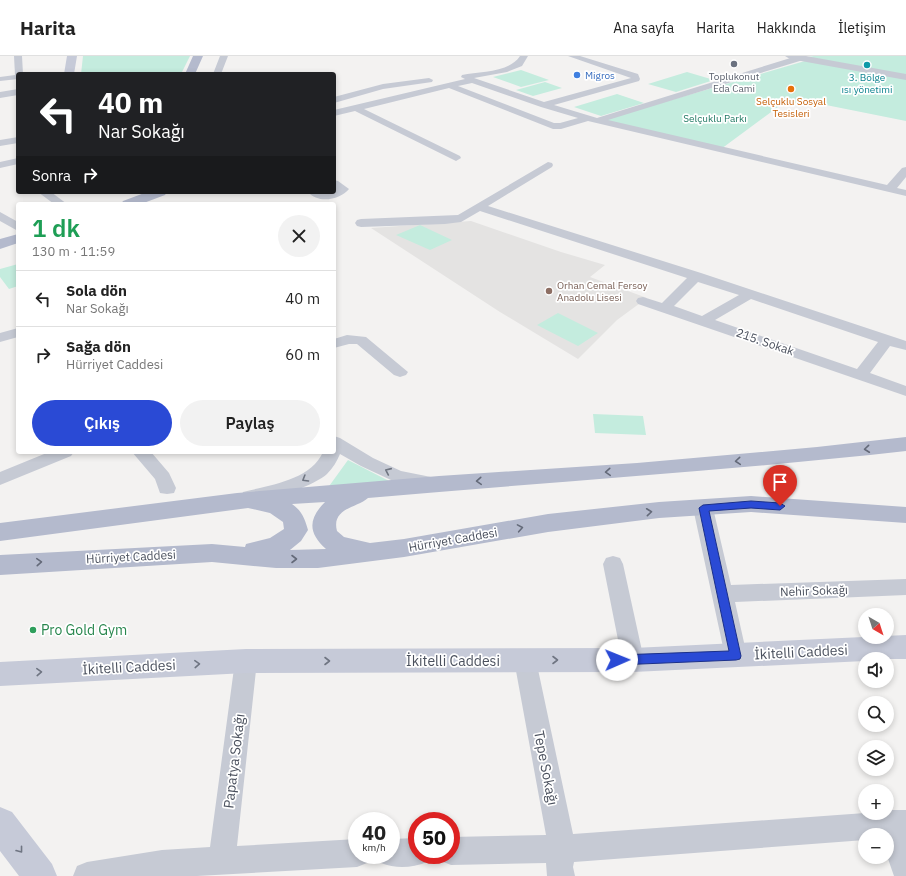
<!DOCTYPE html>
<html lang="tr">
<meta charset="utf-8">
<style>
:root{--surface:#fff;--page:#f2f2f2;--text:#222;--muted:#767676;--line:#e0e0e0;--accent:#2a4ad5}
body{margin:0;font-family:"IBM Plex Sans",sans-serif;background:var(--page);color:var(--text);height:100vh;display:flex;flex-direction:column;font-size:15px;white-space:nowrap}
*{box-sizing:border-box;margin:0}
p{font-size:13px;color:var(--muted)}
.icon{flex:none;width:22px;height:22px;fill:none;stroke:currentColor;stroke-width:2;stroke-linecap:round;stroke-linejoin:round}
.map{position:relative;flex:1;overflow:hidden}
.side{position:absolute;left:16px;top:146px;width:320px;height:252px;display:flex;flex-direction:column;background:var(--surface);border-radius:4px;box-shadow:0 2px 6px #0003}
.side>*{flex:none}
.guide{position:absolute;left:16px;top:16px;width:320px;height:122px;border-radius:4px;box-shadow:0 2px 6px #0003;background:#202124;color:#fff;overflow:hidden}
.needle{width:26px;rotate:141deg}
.fabs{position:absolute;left:858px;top:552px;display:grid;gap:8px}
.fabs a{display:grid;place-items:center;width:36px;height:36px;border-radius:50%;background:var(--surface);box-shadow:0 2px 6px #0003;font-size:20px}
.speed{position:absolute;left:348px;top:756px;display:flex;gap:8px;font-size:20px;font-weight:700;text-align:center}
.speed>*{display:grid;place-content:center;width:52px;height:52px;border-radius:50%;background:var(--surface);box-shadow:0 2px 6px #0003;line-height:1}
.speed small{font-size:10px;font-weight:400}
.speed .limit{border:6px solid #d22;background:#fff;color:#111}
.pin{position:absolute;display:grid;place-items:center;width:34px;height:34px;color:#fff;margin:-41px -17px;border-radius:50% 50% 50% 0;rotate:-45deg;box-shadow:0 0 4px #0007}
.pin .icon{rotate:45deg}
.me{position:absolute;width:44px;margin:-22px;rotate:89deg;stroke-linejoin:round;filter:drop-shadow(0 0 3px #0008)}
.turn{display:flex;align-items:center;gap:14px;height:84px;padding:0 16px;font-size:18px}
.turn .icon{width:52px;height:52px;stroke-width:2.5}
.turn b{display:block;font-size:28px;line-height:34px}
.then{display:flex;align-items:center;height:38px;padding:0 16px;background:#0003;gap:8px;font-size:15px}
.round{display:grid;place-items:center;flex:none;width:42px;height:42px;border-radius:21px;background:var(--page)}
.summary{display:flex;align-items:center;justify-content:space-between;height:68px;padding:0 16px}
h1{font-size:24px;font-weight:600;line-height:30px;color:#1e9e55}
.primary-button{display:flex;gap:8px;margin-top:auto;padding:8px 16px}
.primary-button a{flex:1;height:46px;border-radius:24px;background:var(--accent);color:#fff;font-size:16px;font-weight:600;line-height:46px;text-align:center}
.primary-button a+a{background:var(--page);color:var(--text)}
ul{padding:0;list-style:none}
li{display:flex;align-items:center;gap:12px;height:56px;padding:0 16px;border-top:1px solid var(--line)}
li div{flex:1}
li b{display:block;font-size:15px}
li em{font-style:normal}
header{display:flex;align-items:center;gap:24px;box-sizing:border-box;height:56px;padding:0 20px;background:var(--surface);border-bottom:1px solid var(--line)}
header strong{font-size:19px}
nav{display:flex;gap:22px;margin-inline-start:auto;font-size:14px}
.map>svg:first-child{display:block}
</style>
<header>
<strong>Harita</strong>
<nav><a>Ana sayfa</a><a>Harita</a><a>Hakkında</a><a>İletişim</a></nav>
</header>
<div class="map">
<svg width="906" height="820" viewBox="0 0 906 820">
<rect width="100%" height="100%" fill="#f3f2f1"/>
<path fill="#e4e3e2" d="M471,165L561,196L605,209L590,221L647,242L617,264L578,303L500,256L371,172Z"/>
<path fill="#c4ecde" d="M83,0H190L181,18H81Z
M814,0H906V19L808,1Z
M805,5L906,23V65L811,46L809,47L782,48L721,93L599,65Z
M521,14L549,24L521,31L493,21Z
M687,16L714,24L676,36L648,28Z
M545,26L562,32L533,40L516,34Z
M617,38L644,47L601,60L574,51Z
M420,169L452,184L430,194L396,179Z
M18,208V230L9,233L0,221V213Z
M558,257L598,277L578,290L537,269Z
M593,358L643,360L646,379L595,377Z
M348,404L391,426L327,433Z"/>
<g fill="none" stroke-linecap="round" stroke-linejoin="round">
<path fill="#c6cad4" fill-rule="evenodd" d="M14,0H22L23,18H18V23L0,25V21L15,19Z
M220,0H228L221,18H213Z
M520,0H528L522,10L507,16L474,22L544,46L631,22L568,0H580L638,18L640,23L639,25L554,49L597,62L797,0H803V4L608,64L887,129L902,112L906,111V121L897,132L906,134V140L588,65L561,73H553L449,32L364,53L460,100L461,102L456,105L355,55L334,60V54L465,23L461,21L462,19C480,15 509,17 520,0ZM472,27L541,51L578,62L560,67H554L458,30Z
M429,22L433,24L432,26L383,33L334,47V41L383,28Z
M18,33V39L0,42V36Z
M18,81V87L0,90V84Z
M18,102V108L0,112V106Z
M548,106L552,107L553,109L552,111L488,150L701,217L906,285V294L890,290L870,317L906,330V340L638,248L636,245L638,242L643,241L662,247L687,222L480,155L461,166L445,168L361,171L357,170L355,167L357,164L361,163L458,159ZM698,226L739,239L702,260L674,250ZM751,243L878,286L857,313L715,264Z
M334,124L338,125L349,133C340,144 318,148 308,136H334L336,133L334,132Z
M38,136H51L67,148H54Z
M0,156L18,166V175L0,165Z
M18,272V281L0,286V277Z
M347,279L366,281L408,316L406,319L400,321L394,319L357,288H349L334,292V283Z
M334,380L340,382L373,402L401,415L441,423L443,427L441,431L434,433L391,424L361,410L340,398C337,405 333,412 327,418C314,430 259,450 243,446L241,441L243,436C270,429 311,424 323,396H334Z
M49,396H74L71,400L0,429V416Z
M132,396H151L169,417L176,432L174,437L167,438L160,437L155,423Z
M703,445L710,447L713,452L731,529L906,523V539L735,546L747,600L744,607L736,610L728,607L725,600L693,452L696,447Z
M613,500L620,502L623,508L644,604L641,611L633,614L625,611L622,604L603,508L606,502Z
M525,594L533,597L536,604L573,778L865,757H887V755L889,754H906V820H894L887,800V779H865V784L574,806L573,811L575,820H547L546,807L451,809L441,805L439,799H451V781L546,779L514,604L517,597Z
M246,595L254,598L257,605L237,790L357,783V799H370L367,807L357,811L197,820H73L77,810L87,806L162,794L210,791L235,605L238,598Z
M417,782V799H430L427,806C412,812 396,813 381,807L378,799H391V783Z"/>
<path fill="#c6cad4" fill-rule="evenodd" d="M785,0H806L906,18V24L790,3Z"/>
<path fill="#c6cad8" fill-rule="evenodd" d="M67,0H77L74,18H64Z
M906,579V603H865V605L633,616L246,617L0,630V606L246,593L633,592Z
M0,751L12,756L52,808L57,820H19L0,795Z"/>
<path fill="#b4bacd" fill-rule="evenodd" d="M193,0H203L195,18H185Z
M147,136H167L165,139L141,148H121L123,145Z
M18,178V187L0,193V183Z
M906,381V395C727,415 548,426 368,442C357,452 331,452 337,475L344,481L370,487L404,483L548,458L659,446L751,440L906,451V467L751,456L659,462L548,476L404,501L318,512H276L212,506L0,519V499L212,488L245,491L246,488L270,482L284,473L283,466L270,457L248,452L0,485V467L237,437L439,420L637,407L817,391ZM325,446C308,463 308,477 326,493L290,494L301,485L308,474C305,463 302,455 292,448Z"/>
</g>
<defs><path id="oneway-chevron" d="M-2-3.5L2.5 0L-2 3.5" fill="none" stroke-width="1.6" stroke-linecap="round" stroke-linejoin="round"/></defs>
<g stroke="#646a79">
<use href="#oneway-chevron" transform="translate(867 393) rotate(174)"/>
<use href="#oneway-chevron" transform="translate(738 405) rotate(175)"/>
<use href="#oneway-chevron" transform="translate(608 416) rotate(176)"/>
<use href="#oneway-chevron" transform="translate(479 425) rotate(176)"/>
<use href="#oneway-chevron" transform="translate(649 456) rotate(-6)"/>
<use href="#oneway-chevron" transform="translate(520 472) rotate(-10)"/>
<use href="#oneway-chevron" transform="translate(294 503)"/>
<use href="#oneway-chevron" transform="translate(39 506) rotate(-4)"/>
</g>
<g stroke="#6f7581">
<use href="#oneway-chevron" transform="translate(388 415) rotate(-156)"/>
<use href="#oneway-chevron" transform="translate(305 423) rotate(149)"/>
</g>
<g stroke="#6f7582">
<use href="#oneway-chevron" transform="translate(555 604)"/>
<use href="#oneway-chevron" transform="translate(327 605)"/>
<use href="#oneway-chevron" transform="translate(197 608) rotate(-3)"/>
<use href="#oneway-chevron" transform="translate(39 616) rotate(-3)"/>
<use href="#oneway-chevron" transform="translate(20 794) rotate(52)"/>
</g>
<path fill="#2a4ad5" stroke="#1b308a" d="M751,445L780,447L785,450L780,454L751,452L709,455L741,600L740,603L736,604L617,609L613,608L611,604L613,601L617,599L729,595L699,452L703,449Z"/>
<circle fill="#6b7280" stroke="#fff" stroke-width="1.5" cx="734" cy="8" r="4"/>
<circle fill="#0f9aa8" stroke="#fff" stroke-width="1.5" cx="867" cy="9" r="4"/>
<circle fill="#3f7fe0" stroke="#fff" stroke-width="1.5" cx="577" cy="19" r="4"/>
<circle fill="#e8710a" stroke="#fff" stroke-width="1.5" cx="791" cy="33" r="4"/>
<circle fill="#8d6e63" stroke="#fff" stroke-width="1.5" cx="549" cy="235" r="4"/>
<circle fill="#2e9e5b" stroke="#fff" stroke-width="1.5" cx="33" cy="574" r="4"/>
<g text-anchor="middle" stroke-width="3.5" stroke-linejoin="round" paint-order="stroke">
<g font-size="10" fill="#366cbe" stroke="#fff" text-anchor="start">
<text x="585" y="23">Migros</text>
</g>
<g font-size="10" fill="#5b616d" stroke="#fff">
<text x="734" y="24">Toplukonut<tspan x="734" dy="12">Eda Cami</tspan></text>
</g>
<g font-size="10" fill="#0d838f" stroke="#fff">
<text x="867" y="25">3. Bölge<tspan x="867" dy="12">ısı yönetimi</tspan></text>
</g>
<g font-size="10" fill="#c56008" stroke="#fff">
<text x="791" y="49">Selçuklu Sosyal<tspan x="791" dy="12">Tesisleri</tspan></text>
</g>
<g font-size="10" fill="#207963" stroke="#fff">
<text x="715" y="66">Selçuklu Parkı</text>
</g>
<g font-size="10" fill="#785e54" stroke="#fff" text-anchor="start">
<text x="557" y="233">Orhan Cemal Fersoy<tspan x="557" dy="12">Anadolu Lisesi</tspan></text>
</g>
<g font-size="12" fill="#4a505d" stroke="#fff">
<text transform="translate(765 286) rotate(19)" y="4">215. Sokak</text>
<text transform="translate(453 484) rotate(-10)" y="4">Hürriyet Caddesi</text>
<text transform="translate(131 501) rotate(-3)" y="4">Hürriyet Caddesi</text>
<text transform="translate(814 535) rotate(-2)" y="4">Nehir Sokağı</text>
</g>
<g font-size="14" fill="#27864d" stroke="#fff" text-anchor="start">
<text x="41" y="579">Pro Gold Gym</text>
</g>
<g font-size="14" fill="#4a505d" stroke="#fff">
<text transform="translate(801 596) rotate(-3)" y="5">İkitelli Caddesi</text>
<text x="453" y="610">İkitelli Caddesi</text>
<text transform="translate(129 611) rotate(-3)" y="5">İkitelli Caddesi</text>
<text transform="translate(234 705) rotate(-83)" y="5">Papatya Sokağı</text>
<text transform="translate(546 712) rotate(79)" y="5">Tepe Sokağı</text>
</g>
</g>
</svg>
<div class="fabs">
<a><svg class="needle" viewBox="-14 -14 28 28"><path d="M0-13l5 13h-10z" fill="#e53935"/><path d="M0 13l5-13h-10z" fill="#767676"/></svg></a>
<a><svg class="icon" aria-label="sound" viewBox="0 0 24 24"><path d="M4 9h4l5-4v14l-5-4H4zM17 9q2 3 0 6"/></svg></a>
<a><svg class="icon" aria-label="search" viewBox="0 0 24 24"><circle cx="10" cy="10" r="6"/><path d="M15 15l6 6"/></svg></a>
<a><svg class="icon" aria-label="layers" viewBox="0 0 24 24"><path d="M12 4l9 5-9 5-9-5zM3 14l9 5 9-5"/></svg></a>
<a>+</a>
<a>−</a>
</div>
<div class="speed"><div>40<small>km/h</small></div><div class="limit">50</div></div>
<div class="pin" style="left:780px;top:450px;background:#d93025"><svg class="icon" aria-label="arrive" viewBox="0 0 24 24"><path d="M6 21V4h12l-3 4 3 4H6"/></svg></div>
<svg class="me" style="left:617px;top:604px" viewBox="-20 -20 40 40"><circle r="19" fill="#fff"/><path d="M0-13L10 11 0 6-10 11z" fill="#2a4ad5"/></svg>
<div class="guide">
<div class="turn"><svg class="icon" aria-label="left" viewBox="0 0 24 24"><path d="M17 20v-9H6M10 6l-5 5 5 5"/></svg><div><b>40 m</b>Nar Sokağı</div></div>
<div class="then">Sonra<svg class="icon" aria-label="right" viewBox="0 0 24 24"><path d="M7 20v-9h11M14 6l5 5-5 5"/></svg></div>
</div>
<section class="side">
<div class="summary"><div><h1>1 dk</h1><p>130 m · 11:59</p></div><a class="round"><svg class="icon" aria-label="close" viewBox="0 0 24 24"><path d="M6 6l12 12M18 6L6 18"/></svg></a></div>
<ul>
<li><svg class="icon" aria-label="left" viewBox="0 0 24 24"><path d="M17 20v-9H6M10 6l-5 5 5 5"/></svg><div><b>Sola dön</b><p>Nar Sokağı</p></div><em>40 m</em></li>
<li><svg class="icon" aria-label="right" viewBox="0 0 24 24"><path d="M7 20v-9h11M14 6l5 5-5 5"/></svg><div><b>Sağa dön</b><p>Hürriyet Caddesi</p></div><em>60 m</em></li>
</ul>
<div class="primary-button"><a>Çıkış</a><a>Paylaş</a></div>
</section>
</div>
